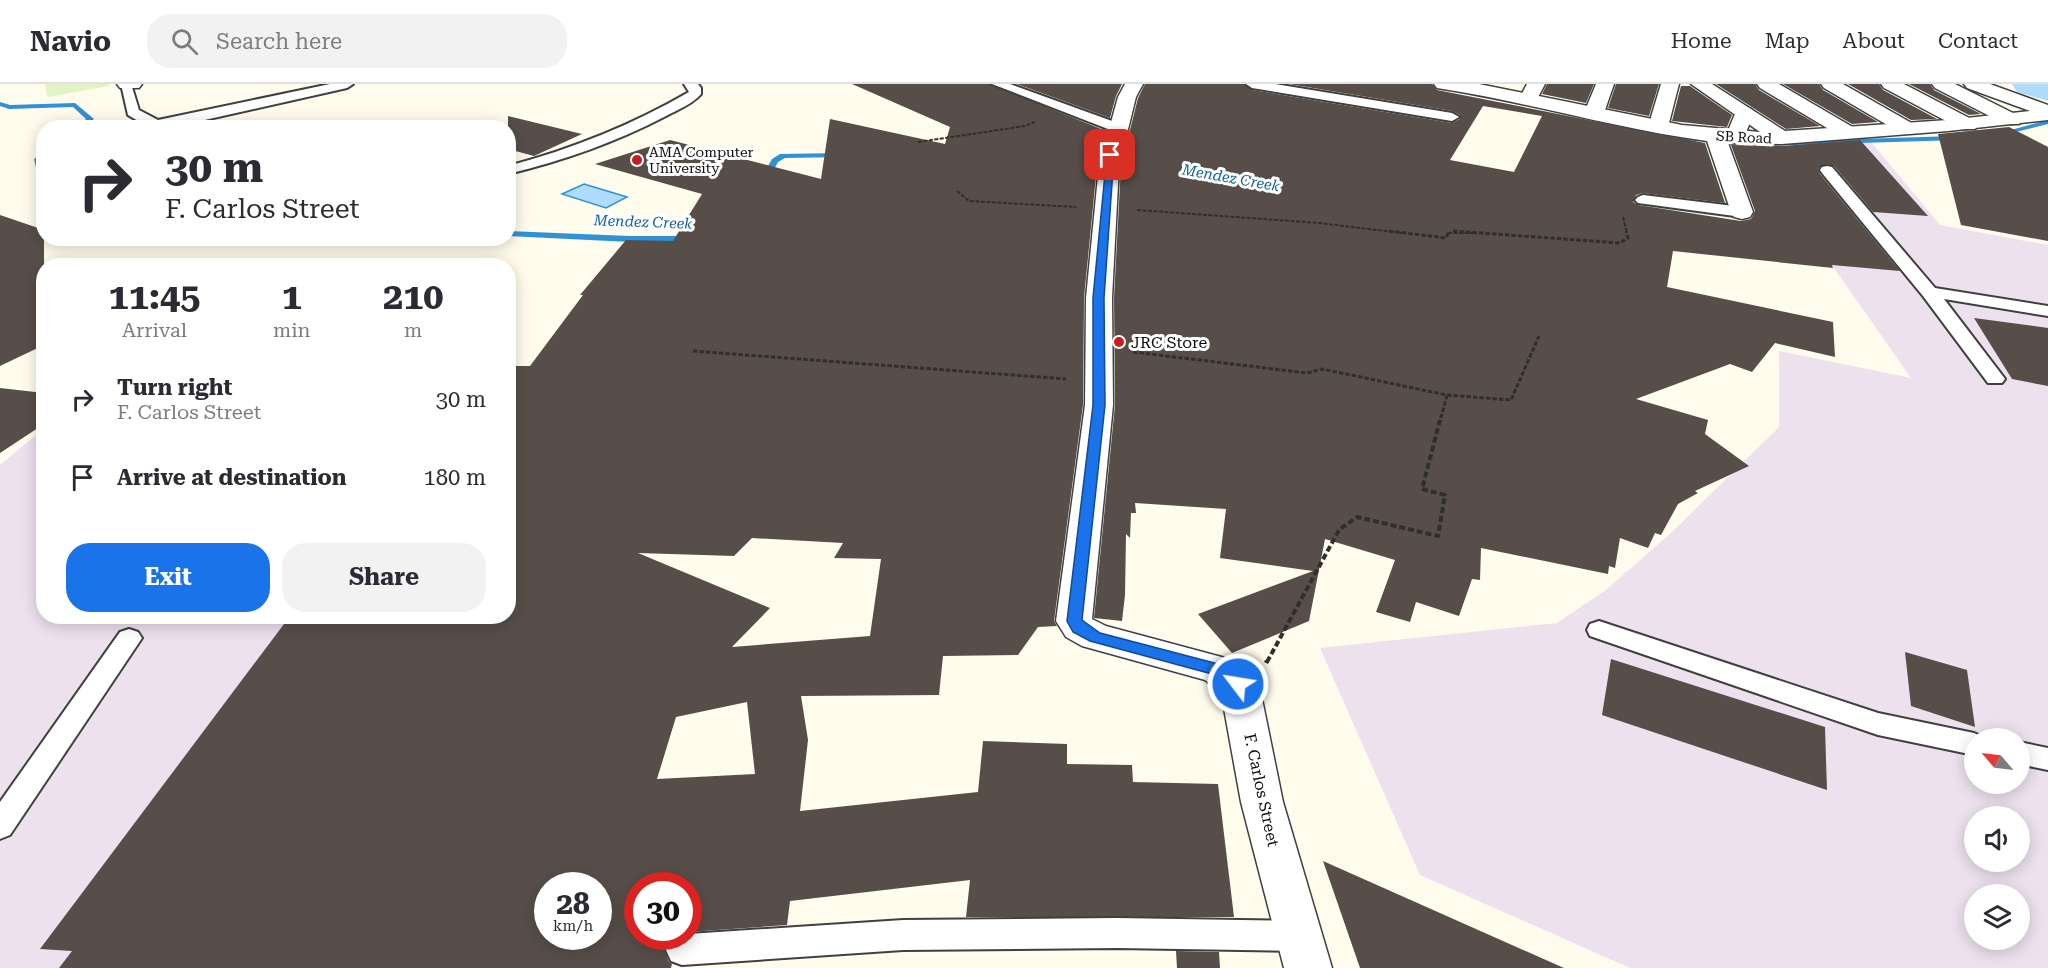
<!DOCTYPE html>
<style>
:root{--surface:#fff;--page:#f2f2f3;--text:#2b2b33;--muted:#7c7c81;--line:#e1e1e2;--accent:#1a73e8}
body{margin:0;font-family:"Roboto Serif",serif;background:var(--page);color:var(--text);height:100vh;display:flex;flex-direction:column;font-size:22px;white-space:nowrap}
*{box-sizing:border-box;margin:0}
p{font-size:20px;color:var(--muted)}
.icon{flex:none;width:33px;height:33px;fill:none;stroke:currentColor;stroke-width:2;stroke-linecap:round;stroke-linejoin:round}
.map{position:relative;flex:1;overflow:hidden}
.drawer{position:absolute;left:36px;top:174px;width:480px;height:366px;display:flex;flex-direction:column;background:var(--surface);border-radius:24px;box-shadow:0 3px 15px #0003}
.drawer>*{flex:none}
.banner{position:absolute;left:36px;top:36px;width:480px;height:126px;border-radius:24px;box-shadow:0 3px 15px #0003;background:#fff;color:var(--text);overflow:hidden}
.needle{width:39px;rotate:298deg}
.buttons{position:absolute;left:1964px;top:644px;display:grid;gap:12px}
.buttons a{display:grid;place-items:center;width:66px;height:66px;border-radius:50%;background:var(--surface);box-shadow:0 3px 15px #0003;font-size:30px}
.speed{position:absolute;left:534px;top:788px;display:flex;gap:12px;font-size:30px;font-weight:700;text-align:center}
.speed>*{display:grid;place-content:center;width:78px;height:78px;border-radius:50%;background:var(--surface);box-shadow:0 3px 15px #0003;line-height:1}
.speed small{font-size:15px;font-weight:400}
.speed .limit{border:9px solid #d22;background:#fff;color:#111}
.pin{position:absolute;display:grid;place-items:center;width:51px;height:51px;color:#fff;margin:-26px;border-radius:12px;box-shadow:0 3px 9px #0006}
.me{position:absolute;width:66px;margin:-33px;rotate:301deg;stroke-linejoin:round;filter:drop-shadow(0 0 4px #0008)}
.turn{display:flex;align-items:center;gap:21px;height:126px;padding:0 30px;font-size:27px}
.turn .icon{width:78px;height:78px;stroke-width:2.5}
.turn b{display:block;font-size:42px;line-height:51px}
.eta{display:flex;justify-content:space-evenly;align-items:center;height:102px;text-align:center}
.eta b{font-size:36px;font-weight:700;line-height:42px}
.button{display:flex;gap:12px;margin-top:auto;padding:12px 30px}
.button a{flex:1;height:69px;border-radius:24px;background:var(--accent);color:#fff;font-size:24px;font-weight:700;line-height:69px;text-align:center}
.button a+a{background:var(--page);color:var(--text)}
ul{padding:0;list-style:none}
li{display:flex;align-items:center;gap:18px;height:78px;padding:0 30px}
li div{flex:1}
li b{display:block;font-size:22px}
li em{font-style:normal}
header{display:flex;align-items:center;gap:36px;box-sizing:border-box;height:84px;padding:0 30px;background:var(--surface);border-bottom:2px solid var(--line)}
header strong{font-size:28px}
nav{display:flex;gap:33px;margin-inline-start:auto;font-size:21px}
.search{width:420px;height:54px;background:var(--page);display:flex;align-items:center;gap:15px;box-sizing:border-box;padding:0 21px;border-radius:24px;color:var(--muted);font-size:22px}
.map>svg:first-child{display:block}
</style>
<header>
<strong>Navio</strong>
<div class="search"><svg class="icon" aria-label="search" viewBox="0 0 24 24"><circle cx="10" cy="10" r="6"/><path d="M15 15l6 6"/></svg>Search here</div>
<nav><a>Home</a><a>Map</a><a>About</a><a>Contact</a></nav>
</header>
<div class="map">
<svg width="2048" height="884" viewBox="0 0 2048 884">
<rect width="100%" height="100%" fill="#fffced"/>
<path fill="#ece1ed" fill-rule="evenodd" d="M1867,53L1940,141L2048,161V884H1630L1420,791L1320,564L1557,539L1606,506L1672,448L1779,343V267L1911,294L1806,144L1770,63ZM1974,654H2019V699H1974ZM1974,732H2019V777H1974ZM1974,810H2019V855H1974Z
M43,345L44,532L368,533L124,884H0V381Z"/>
<path fill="#e3f3c7" d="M45,0H109V2L47,13Z
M1619,97L1737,110L1747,135L1625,121Z"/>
<path fill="#aedcfa" stroke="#3091d6" stroke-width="1.5" d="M584,100L627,113L606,124L562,110Z"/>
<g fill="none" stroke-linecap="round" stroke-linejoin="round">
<path fill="#3091d6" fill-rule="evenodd" d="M0,18L10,21L75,19L94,35L84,44H76L86,35L73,23L9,25L0,22Z
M2048,36V40L2000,52L1996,50Z
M1648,49L1697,53L1701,55L1697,57L1651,53H1648Z
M1955,52H1958V56L1765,62L1726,60L1722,58L1726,56L1765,58Z
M44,69L42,76L44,91L37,88L34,75Z
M841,69H844V73L785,74L778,78L767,98L760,96L772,75L780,70Z
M508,147L630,152H690L694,155L690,158H630L508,152Z"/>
<path fill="#aedcfa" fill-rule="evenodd" d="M2012,0H2048V17L2017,8Z"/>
</g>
<path fill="#574e49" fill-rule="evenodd" d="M852,0H990L1106,47L1097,82L1084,214L1083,321L1054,537L1057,542L1038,543L1018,571L943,572L939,611L801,612L808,656L800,727L978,708L983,657L1067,660V680L1132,681L1133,698L1218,700L1234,833H966L970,796L790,817L787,841L688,848V801H638V852H673L669,854L664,865L669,878L672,880L671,884H59L72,867L40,865L290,532H508V282H530L583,211H580L626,156L673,157L702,110L595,80L670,56L821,95L830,35L945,60L950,43ZM752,454L843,459L834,474L881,475L870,552L732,563L770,524L638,469L734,472ZM747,618L755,690L657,695L676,633ZM548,801H598V852H548Z
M1017,0H1122L1116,12L1110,34Z
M1145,0H1244L1252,6L1452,39L1460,35V31L1452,27L1289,0H1432L1437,6L1705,59L1725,119L1643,109L1636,111L1633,118L1638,121L1741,137L1751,135L1755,127L1731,61L1782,62L1860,56L1928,132L1873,128L1834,82L1827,80L1818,85L1820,90L1900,187L1832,181L1833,184L1673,167L1667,203L1833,238L1835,273L1775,259L1752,288L1730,280L1636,315L1708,336L1705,350L1749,382L1695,407L1698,409L1678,420L1661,451L1655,449L1648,464L1620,454L1615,484L1609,482L1608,490L1481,464L1480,496L1472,495L1459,532L1416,518L1410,538L1376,528L1395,476L1325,455L1309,537L1232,569L1198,530L1313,487L1220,474L1226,425L1135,419L1136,429H1131L1130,454L1126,450L1125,511L1122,537L1094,534L1115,321L1114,214L1121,82L1138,14ZM1483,22L1542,32L1514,88L1450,76Z
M1547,0H1594L1586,19L1542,10Z
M1616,0H1659L1649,32L1608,24Z
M1716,0H1755L1759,6L1820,42L1786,45Z
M1783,0H1819L1823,6L1878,38L1852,40Z
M1848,0H1879L1883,6L1937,35L1911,36Z
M1909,0H1930L1934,6L1981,30L1969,31Z
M1681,2H1690L1732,31L1727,43L1672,37Z
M508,32L582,50L534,72L508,65Z
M2009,43L2048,63V157L1961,141L1938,50Z
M0,131L44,146V261L0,282Z
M1974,234L2048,244V302L2012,295Z
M0,304L44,309V340L0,369Z
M1905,568L1967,586L1975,643L1911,622Z
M1611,575L1825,643L1827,706L1602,631Z
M1323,777L1564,884H1360Z
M1176,867L1219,868L1220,884H1177Z"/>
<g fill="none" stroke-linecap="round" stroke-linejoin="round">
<g stroke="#404040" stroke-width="4">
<path id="service" d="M121,0H131L139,26L158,36L330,0H353L347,4L169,44H150L128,31Z
M684,0H698L701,4V10C693,20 677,26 666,32C616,58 563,77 508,90V82C572,65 632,41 689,8Z
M992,0H1010L1123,41L1125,44L1118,48L1113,47Z
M1246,0H1275L1452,29L1459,33L1452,37L1252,4Z
M1827,82L1832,83L1935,204L2048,222V232L1944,215L2002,291L2005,295L2002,299H1988L1923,212L1822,89L1820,86L1822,83Z
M1643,111L1742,123L1750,128L1742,133L1638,119L1635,116L1638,113Z
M1599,537L1878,629L1974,649L1985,654H1974V671L1878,651L1590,552L1587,546L1590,540Z
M129,545L138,548L142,554L138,560L10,751L0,755V718L120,548Z
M2019,658L2048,664V686L2019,680Z
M1117,834L1299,837L1310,842L1315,852L1310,862L1299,867L1117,864L903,866L682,881L671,877L666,866L671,855L688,850L903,836Z"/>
</g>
<g stroke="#404040" stroke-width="3">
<path id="pedestrian" d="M1527,0H1545L1535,19H1521L1519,15Z
M1596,0H1614L1604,29L1601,33H1587L1584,29Z
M1661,0H1679L1668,43L1665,47H1651L1648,43Z
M1757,0H1779L1856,45L1859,49L1856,53H1842L1760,4Z
M1821,0H1843L1915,41L1918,45L1915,49H1901L1824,4Z
M1881,0H1904L1975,37L1978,41L1975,45H1961L1884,4Z
M1932,0H1955L2019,32L2022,36L2019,40H2005L1935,4Z
M1744,23L1751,25L1754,29L1742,58H1728L1725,54L1737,25Z"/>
</g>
<g stroke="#404040" stroke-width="3">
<path id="minor" d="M117,0H142L139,4H120Z
M1125,0H1143L1136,13L1119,82L1112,214L1113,321L1092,535L1106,542L1229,575L1249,588L1261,610L1283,718L1332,884H1284L1241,718L1221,608L1205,596L1082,562L1066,553L1056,537L1085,321L1086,214L1099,82L1118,13Z
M1434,0H1479L1682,41L1760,48L1691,0H1712L1785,47L1948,36L2030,27L1967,4L1964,0H1990L2048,21V36L1948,47L1782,60L1728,59L1753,128L1750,133L1742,135L1734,133L1731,128L1707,57C1618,45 1532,19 1443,5L1437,4Z"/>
</g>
<path stroke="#2f2f2f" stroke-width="2" stroke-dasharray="4 1.5" stroke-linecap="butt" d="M918,58L1025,42L1035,38
M957,107L969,117L1076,123
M1137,126L1319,139L1402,149
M1623,133L1627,149
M1448,149H1474"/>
<path stroke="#2f2f2f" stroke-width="3" stroke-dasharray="4.5 2" stroke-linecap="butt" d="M1389,147L1446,154L1449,147
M1453,147L1620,159L1628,154L1626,147
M693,267L1066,295
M1133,268L1307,289L1322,285L1447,311L1440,337
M1447,311L1511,316L1539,252"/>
<path stroke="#2f2f2f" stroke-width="4" stroke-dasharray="6 3" stroke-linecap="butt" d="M1267,578L1339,446L1357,433L1438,452L1445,411L1422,405L1440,336"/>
<path stroke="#2f2f2f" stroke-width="4.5" stroke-dasharray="8 4" stroke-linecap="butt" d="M1266,579L1267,577"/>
<use href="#service" fill="#fff" fill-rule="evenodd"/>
<use href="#pedestrian" fill="#fff" fill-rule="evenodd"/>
<use href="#minor" fill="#fff" fill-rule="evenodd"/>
</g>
<path fill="#1a73e8" stroke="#114b97" stroke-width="1.5" d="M1107,69L1114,71L1104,214L1105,321L1082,536L1100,549L1222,581C1231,586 1241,590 1246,600L1244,604L1238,606L1212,590L1090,557L1073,548L1067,537L1093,321V214Z"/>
<g fill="#c71c20" stroke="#fff" stroke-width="2">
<circle cx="637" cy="76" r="6"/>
<circle cx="1119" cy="258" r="6"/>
</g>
<g text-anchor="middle" stroke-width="6" stroke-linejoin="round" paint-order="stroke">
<g font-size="14" fill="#0d0d0d" stroke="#fff">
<text transform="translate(1744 53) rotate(3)" y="5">SB Road</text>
</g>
<g font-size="14" fill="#0d0d0d" stroke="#fff" text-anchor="start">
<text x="649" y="73">AMA Computer<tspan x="649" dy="16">University</tspan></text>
</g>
<g font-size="15" font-style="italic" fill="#0e61a8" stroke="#fff">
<text transform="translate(1231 94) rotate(10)" y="5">Mendez Creek</text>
<text transform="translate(643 138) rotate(2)" y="5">Mendez Creek</text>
</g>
<g font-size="16" fill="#0d0d0d" stroke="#fff" text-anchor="start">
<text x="1131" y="264">JRC Store</text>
</g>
<g font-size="16" fill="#0d0d0d" stroke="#fff">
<text transform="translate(1262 706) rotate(78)" y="6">F. Carlos Street</text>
</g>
</g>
</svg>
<div class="buttons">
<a><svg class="needle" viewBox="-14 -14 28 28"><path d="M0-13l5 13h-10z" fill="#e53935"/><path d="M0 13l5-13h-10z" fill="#7c7c81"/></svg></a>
<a><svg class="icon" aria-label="sound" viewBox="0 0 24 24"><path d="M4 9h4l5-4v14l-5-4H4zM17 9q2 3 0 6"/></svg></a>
<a><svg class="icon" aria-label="layers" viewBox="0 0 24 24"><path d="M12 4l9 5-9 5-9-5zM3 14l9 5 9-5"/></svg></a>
</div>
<div class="speed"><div>28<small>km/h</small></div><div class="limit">30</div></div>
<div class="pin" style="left:1110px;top:71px;background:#d93025"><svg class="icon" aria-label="arrive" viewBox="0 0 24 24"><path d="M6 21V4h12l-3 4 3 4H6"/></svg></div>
<svg class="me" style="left:1238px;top:600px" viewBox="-20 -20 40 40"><circle r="17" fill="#1a73e8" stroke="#fff" stroke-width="3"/><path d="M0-11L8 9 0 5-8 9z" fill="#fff"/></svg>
<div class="banner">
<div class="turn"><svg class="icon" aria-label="right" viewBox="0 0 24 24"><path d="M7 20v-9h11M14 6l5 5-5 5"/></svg><div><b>30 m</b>F. Carlos Street</div></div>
</div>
<section class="drawer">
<div class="eta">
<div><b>11:45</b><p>Arrival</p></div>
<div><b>1</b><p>min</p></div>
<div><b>210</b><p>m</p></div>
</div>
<ul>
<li><svg class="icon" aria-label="right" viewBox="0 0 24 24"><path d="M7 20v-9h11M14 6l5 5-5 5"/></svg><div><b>Turn right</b><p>F. Carlos Street</p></div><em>30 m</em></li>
<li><svg class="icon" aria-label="arrive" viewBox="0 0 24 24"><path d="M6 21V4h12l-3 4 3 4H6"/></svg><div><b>Arrive at destination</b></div><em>180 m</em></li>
</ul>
<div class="button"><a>Exit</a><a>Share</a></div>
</section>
</div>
